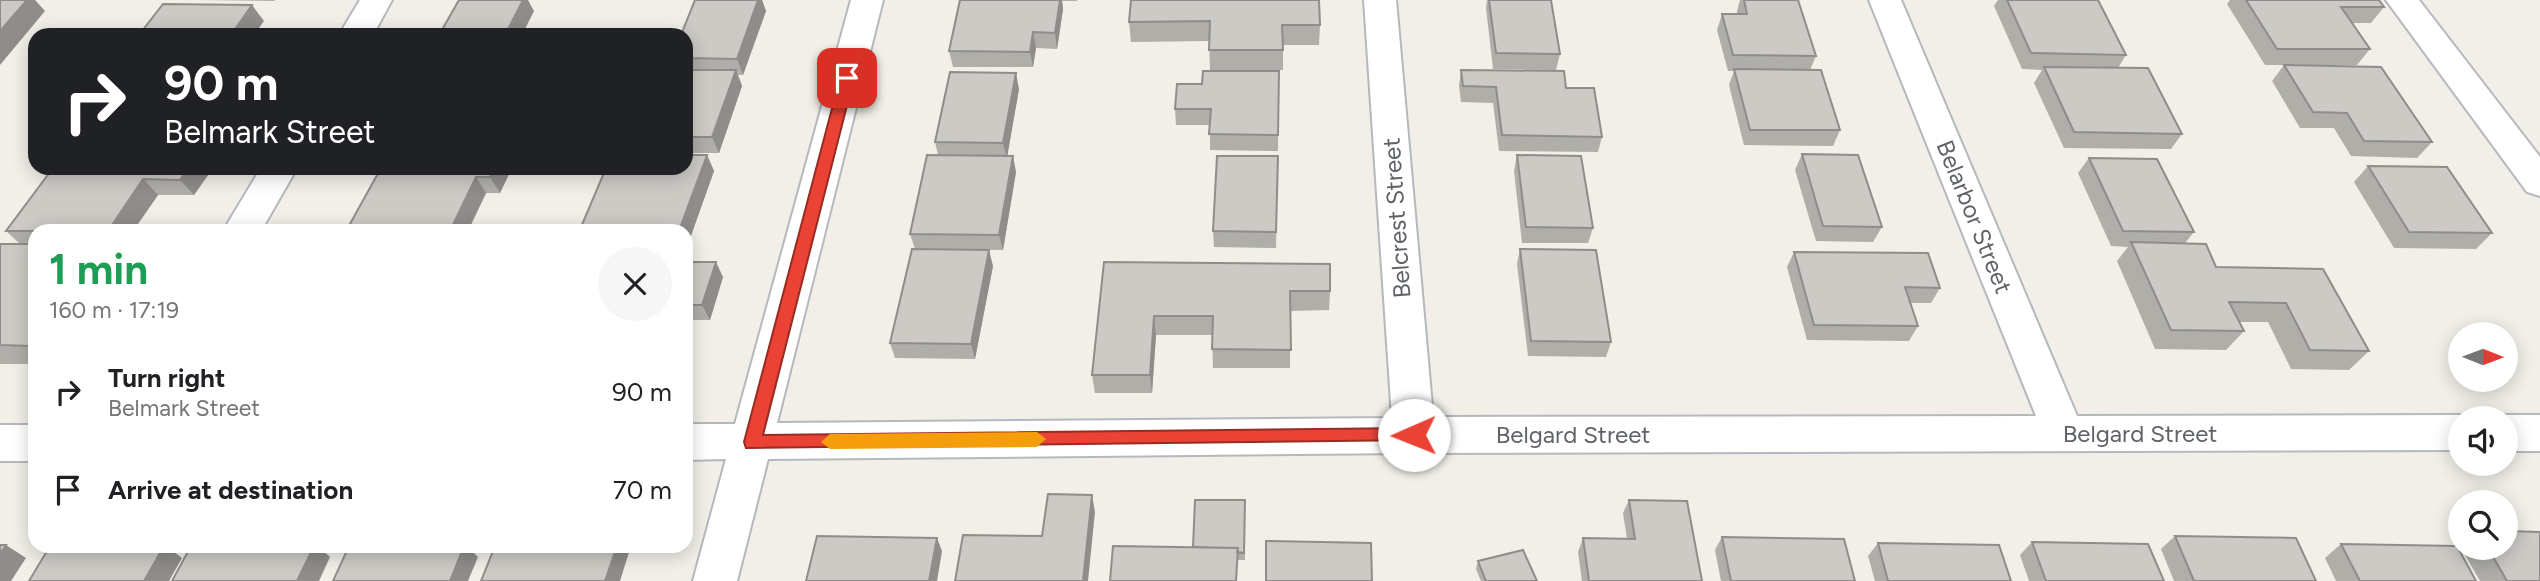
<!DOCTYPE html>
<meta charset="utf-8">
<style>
:root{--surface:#fff;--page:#f6f6f6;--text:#202124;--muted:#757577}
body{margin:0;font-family:Figtree,sans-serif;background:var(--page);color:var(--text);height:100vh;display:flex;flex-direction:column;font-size:26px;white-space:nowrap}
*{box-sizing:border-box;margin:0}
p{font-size:23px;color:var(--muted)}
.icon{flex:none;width:38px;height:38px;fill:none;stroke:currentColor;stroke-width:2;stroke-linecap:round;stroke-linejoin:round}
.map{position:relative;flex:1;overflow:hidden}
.drawer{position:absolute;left:28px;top:224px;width:665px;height:329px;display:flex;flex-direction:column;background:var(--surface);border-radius:21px;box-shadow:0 4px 18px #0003}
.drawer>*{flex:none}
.hud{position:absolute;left:28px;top:28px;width:665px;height:147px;border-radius:21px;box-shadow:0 4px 18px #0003;background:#202124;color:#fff;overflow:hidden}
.needle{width:46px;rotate:91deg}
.tools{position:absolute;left:2448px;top:322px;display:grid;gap:14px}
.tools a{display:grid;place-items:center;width:70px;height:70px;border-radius:50%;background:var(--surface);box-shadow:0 4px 18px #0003;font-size:35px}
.pin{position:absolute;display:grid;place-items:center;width:60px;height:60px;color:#fff;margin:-30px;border-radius:14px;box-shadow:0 4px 10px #0006}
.me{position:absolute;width:77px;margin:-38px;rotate:269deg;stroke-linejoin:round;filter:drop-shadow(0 0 5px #0008)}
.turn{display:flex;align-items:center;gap:24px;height:147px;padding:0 21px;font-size:32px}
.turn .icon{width:91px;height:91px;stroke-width:2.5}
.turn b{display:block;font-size:49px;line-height:60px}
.round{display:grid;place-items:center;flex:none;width:74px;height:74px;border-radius:37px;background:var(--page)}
.overview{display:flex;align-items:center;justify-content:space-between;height:119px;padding:0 21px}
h1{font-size:42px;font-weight:700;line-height:52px;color:#1e9e55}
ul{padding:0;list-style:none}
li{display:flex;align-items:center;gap:21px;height:98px;padding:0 21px}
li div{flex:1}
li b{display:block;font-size:26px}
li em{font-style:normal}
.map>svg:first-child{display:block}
</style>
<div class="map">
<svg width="2540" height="581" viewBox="0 0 2540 581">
<rect width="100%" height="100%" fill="#f1efe8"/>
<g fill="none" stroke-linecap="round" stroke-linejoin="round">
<g stroke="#b5b8bc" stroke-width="4">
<path id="minor" d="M360,0H392L373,35H339Z
M851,0H883L777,423L1392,418L1364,0H1396L1433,417L2036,416L1869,0H1901L2077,416L2460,415L2468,418H2460V450L1414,453L768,459L737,581H693L726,459L686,460V424H735Z
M261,168H297L261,231H223Z
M2506,415H2540V451H2506V418H2498Z
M0,425H35V461H0Z"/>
</g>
<g stroke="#b6babf" stroke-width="4">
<path id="secondary" d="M2386,0H2419L2540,157V196L2527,192Z"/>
</g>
<use href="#minor" fill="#fff" fill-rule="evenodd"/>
<use href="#secondary" fill="#fff" fill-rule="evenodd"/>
</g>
<path fill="#afaea9" d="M199,0H275L274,1Z
M695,0H762L766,11L743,75H738L742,86L719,153H686V35Z
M959,0H1077V1H1062L1063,9L1057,49L1036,48L1033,67H953L949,51Z
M1131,0L1320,25L1319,45H1283V70H1210L1209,41L1131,42L1129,22Z
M1487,0H1551L1560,54L1556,70L1493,69L1486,8Z
M1740,0H1798L1816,56L1810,70L1840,130L1833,146L1744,145L1729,85L1734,71H1728L1717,30L1722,14H1737V11Z
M1998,0H2098L2126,55L2118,68L2182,134L2171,149L2064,148L2034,83L2042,70L2022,69L1994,6Z
M2230,0H2379L2384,7L2371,23H2352L2370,49L2357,65H2286L2432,142L2417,158L2351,156L2334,128H2300L2272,81L2284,65H2265L2227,4Z
M1461,70L1566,88L1602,137L1598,152L1499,151L1493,103L1461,102L1459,86Z
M1279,71L1278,151L1210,150V125H1176L1175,109L1202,84Z
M1019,89L1007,156L1016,172L1003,250L918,249L993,266L975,359L895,358L890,343L915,249L910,234L938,155L935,142Z
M1802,154L1882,227L1873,242L1816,241L1795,170Z
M707,155L714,171L688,244H686V231H583L581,227Z
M1517,155L1593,228L1588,243H1522L1514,171Z
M1278,156L1276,248L1214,247L1213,231Z
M2089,158L2194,232L2185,243L2216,267L2323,269L2369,351L2349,370L2291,369L2268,322H2239L2244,331L2226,350L2155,349L2117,261L2128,247L2111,246L2078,173Z
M2368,166L2492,233L2476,249L2394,248L2354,182Z
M53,168L208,175L194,195H158L133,231H35V364H0V244H20L6,231Z
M381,168H505L509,174L500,193H486L468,231H346Z
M1520,249L1611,342L1606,357L1528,356L1517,264Z
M1794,252L1940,288L1931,303H1910L1918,326L1909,341L1807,340L1787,267Z
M686,262L723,277L710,320H686Z
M1104,262L1330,291L1329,310L1290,311V368H1213L1212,335H1156L1152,393H1095L1092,375Z
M1245,500V560H1238L1193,547Z
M1629,500L1702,581H1582L1578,552L1583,538L1627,539L1623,513Z
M2175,536L2316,581H2174L2161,549Z
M1722,537L1855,581H1721L1715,550Z
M2032,542L2164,581H2029L2020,555Z
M1878,543L2011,581H1875L1868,556Z
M2341,544L2476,581H2336L2325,558Z
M2461,548H2506L2540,581H2480Z
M1478,561L1537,581H1481L1476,569Z"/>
<path fill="#8f8d8a" d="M27,0H35L45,11L0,65V31Z
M523,0H528L534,11L522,35H505Z
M758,0H762L766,11L743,75L737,59Z
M1060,0H1062L1063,9L1057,49L1055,33Z
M252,5L264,21L254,35H231Z
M1033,32L1036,48L1033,67L1030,52Z
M736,70L742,86L719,153L712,137Z
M1016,73L1019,89L1007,158L1003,143Z
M707,155L714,171L688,244L686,240V231H682L680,228Z
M1013,156L1016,172L1003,250L999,235Z
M188,168H202L208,175L194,195L180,180Z
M494,168H505L509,174L500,193L490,177Z
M476,177L486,193L468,231H450Z
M143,179L158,195L133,231H108Z
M989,250L993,266L975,359L971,344Z
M716,262L723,277L710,320L702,305Z
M1154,316L1156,335L1152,393L1150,375Z
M1092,495L1095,512L1088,581H1083Z
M937,538L942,551L937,581H929Z
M6,545L26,558L11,581H0V554Z
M164,546H166L182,558L169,581H144Z
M314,546H318L330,557L319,581H297Z
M464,546H467L478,557L468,581H450Z
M617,546H631L620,581H605Z"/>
<path fill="#cccac5" stroke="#8f8d8a" stroke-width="2" d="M0,0H27L0,31Z
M459,0H523L505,35H439Z
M695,0H758L737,59L686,58V35H681Z
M960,0H1060L1055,33L1033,32L1030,52L949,51Z
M1131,0H1319L1320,25H1282L1283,50H1209L1210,21L1129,22Z
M1489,0H1551L1560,54L1496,53Z
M1744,0H1798L1816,56L1733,55L1722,14H1747Z
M2007,0H2098L2126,55L2031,53Z
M2246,0H2379L2384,7H2341L2370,49H2277Z
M163,4L252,5L231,35H139Z
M2284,65L2381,67L2432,142L2364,141L2347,113L2313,112Z
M2044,67L2148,68L2182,134L2074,132Z
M1734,69L1821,70L1840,130H1750Z
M686,70H736L712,137H686Z
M1461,70L1564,71L1566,88H1594L1602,137L1502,135L1496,87L1463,86Z
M1203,71H1279L1278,135L1209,134L1211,109H1175L1177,84H1202Z
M950,72L1016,73L1003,143L935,142Z
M1802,154L1858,155L1882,227L1823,226Z
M686,155H707L680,228L581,227L606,168H686Z
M927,155L1013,156L999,235L910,234Z
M1517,155L1581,156L1593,228L1526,227Z
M1217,156H1278L1276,232L1213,231Z
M2089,158L2157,159L2194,232L2123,231Z
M2368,166L2447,167L2492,233L2409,232Z
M53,168H188L180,180L143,179L108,231H6Z
M381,168H494L490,177H476L450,231H346Z
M2131,242L2206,244L2216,267L2323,269L2369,351L2310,350L2286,303L2229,302L2244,331L2171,330Z
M0,244H35V340L31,346L0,345Z
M912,249L989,250L971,344L890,343Z
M1520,249L1596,250L1611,342L1531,341Z
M1794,252L1928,253L1940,288L1905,287L1918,326L1814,325Z
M686,262H716L702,305H686Z
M1104,262L1330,264V291H1290L1291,350L1212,349L1213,316H1154L1150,375H1092Z
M1048,494L1092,495L1083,581H955L963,535L1042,536Z
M1195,500H1245L1244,553L1237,552L1238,548L1193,547Z
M1629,500L1687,501L1702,581H1589L1583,538L1635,539Z
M2506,531L2540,532V581H2507L2488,548H2506Z
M817,536L937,538L929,581H806Z
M2175,536L2296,538L2316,581H2194Z
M1722,537L1844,539L1855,581H1731Z
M1266,541L1371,543L1372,581H1266Z
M2032,542L2148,544L2164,581H2046Z
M1878,543L1999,545L2011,581H1888Z
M2341,544L2457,546L2476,581H2360Z
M0,545H6L0,554Z
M50,546H164L144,581H29Z
M191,546H314L297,581H172Z
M349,546H464L450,581H333Z
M495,546H617L605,581H481Z
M1113,546L1238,548L1236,581H1110Z
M1523,550L1537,581H1486L1478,561Z"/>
<path fill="#ea4335" stroke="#982c22" stroke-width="2" d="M847,73L854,78L763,435L1414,428L1423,435L1420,440L746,448L744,442L840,78Z"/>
<path fill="#f59e0b" d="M1037,432L1046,439L1037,447L830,449L821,442L830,434Z"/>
<g text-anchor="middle" stroke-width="5" stroke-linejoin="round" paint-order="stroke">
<g font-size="24" fill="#5f6368" stroke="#fff">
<text transform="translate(1974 217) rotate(68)" y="8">Belarbor Street</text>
<text transform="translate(1397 218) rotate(-94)" y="8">Belcrest Street</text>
<text x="2140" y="442">Belgard Street</text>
<text x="1573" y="443">Belgard Street</text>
</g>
</g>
</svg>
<div class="tools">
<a><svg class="needle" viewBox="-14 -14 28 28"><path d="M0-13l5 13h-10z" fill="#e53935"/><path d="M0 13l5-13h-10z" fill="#757577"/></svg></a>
<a><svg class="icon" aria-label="sound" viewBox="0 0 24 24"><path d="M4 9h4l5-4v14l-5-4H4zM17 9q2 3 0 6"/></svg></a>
<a><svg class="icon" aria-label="search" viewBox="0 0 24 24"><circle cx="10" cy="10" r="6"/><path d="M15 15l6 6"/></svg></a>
</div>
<div class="pin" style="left:847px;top:78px;background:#d93025"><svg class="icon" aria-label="arrive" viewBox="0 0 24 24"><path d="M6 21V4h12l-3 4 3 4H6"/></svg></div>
<svg class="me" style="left:1414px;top:435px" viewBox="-20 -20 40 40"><circle r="19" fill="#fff"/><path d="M0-13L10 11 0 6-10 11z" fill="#ea4335"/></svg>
<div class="hud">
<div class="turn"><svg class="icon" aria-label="right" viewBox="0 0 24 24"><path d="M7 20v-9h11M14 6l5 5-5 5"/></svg><div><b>90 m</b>Belmark Street</div></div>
</div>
<section class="drawer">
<div class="overview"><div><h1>1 min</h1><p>160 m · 17:19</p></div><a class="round"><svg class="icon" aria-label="close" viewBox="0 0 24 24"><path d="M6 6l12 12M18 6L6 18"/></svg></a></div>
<ul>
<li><svg class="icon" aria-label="right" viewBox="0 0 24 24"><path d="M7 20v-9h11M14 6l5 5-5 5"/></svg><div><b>Turn right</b><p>Belmark Street</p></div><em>90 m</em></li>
<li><svg class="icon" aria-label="arrive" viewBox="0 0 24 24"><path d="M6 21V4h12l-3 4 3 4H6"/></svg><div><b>Arrive at destination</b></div><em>70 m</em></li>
</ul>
</section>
</div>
